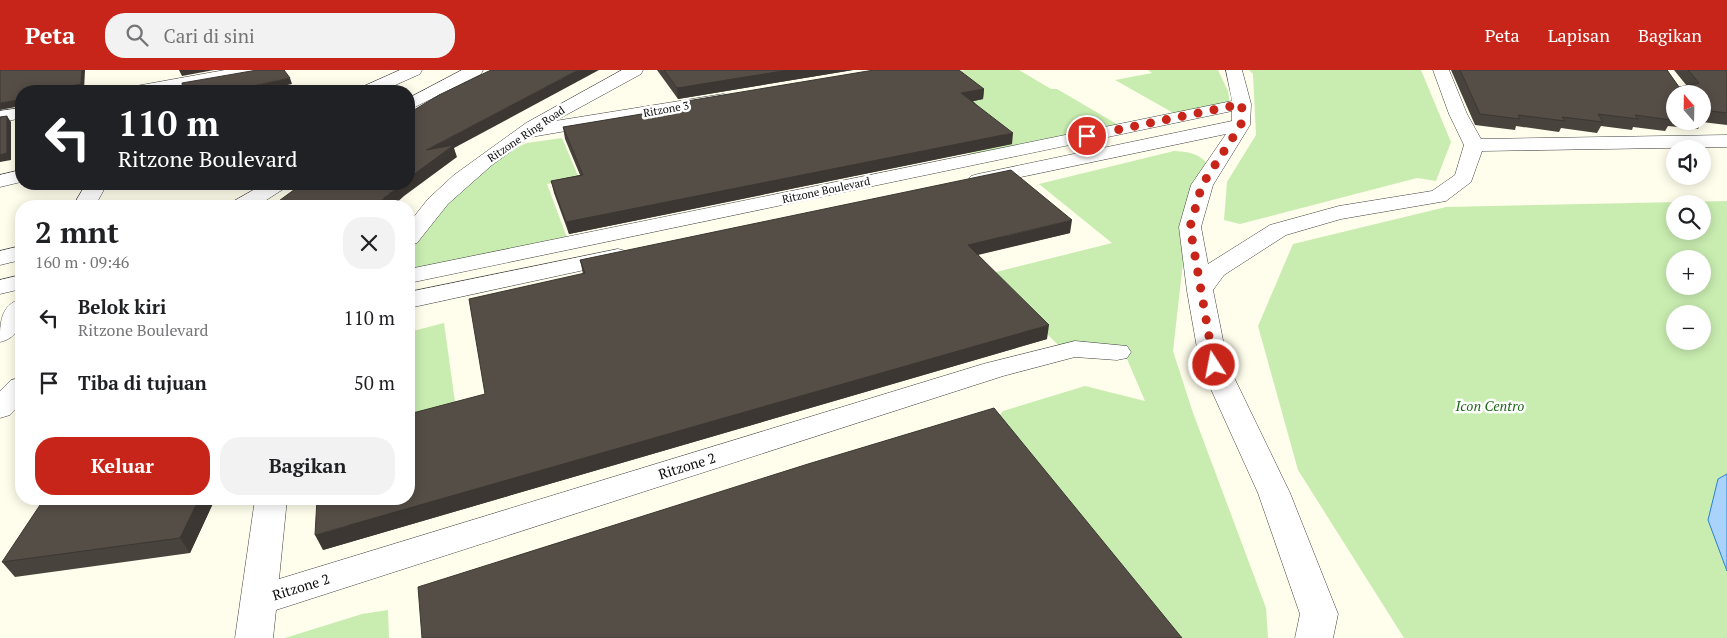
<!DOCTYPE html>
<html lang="id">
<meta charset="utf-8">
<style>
:root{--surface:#fff;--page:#f2f2f2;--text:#202124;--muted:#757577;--accent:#c72519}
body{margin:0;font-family:"PT Serif",serif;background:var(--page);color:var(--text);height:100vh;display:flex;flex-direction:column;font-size:19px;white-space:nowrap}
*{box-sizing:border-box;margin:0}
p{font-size:16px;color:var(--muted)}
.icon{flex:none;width:28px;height:28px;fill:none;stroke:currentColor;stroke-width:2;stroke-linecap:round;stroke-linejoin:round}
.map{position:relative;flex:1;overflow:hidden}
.panel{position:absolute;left:15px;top:130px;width:400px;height:305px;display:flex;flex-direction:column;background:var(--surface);border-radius:20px;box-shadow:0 2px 12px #0003}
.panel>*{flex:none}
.guide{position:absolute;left:15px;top:15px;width:400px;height:105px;border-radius:20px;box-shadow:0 2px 12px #0003;background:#202124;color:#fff;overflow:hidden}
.needle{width:32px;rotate:340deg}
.buttons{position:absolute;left:1666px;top:15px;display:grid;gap:10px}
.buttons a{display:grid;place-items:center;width:45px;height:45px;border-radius:50%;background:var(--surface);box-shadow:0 2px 12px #0003;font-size:25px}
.pin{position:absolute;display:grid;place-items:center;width:42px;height:42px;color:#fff;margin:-21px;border:2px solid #fff;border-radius:50%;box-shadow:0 1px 5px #0007}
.me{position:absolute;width:55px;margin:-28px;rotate:349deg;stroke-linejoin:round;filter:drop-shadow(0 0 4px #0008)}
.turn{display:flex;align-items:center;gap:18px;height:105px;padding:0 20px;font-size:22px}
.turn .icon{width:65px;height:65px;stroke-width:2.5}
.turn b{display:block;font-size:35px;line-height:42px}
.round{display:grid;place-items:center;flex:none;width:52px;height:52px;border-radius:20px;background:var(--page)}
.summary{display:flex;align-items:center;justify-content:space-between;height:85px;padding:0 20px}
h1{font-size:30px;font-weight:800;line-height:38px}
.button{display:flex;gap:10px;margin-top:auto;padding:10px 20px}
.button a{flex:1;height:58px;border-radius:20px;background:var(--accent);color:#fff;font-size:20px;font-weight:800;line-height:58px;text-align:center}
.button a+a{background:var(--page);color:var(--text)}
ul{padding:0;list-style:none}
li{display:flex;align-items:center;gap:15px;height:65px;padding:0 20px}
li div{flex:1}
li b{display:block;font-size:19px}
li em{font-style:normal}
header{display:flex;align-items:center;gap:30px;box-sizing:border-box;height:70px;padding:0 25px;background:var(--accent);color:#fff}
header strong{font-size:24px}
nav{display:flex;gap:28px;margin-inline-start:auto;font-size:18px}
.search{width:350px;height:45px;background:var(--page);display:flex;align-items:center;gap:12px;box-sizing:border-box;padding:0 18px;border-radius:20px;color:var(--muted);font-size:19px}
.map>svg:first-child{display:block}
</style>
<header>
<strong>Peta</strong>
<div class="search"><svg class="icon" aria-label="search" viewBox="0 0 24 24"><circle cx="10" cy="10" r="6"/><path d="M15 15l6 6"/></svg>Cari di sini</div>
<nav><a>Peta</a><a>Lapisan</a><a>Bagikan</a></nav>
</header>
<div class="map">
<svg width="1727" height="568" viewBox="0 0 1727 568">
<rect width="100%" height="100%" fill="#fffdeb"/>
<path fill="#c9edb1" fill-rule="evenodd" d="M966,0H1019L1051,19H1057L1122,57L976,88L963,78L911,10Z
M1148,0H1218L1228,21L1230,34L1177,45L1115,10L1152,3Z
M1249,0H1421L1451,72L1436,111L1417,108L1240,154L1224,150L1227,112L1256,65L1253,4Z
M562,68L579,108L547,114L569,173L409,210V170L414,164L505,82L527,73Z
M1174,81C1187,82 1196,82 1206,92L1190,130L1173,281L1192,340L1266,538L1268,568H1105L994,352L1003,341L1085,316L1145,331L1127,289L1058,275L988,204L1112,173L1039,114Z
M1727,131V568H1404L1298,400L1258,256L1293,174L1446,137ZM1675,134H1702V161H1675ZM1675,189H1702V216H1675ZM1675,244H1702V271H1675Z
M444,253L456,339L409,351V262Z
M388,540L389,568H285L362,544Z"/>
<path fill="#aad3fb" stroke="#2b7fd9" d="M1727,404V501L1708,450L1718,409Z"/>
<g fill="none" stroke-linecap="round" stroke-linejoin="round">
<g stroke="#3f3f3f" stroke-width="1">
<path id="minor" d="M225,0H261L259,4L253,5L164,21H127L130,17L136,16Z
M400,0H422L420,4L382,21H359L362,17Z
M462,0H483L481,4L409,40V28Z
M622,0H643L641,4L555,51L723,24L729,25L732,29L729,33L723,34L531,67L492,95L448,134L417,173L409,175V153L428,129L454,105L526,53Z
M1226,0H1242L1251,34L1250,55L1213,115L1201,157L1208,194L1270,155L1339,136L1432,121L1455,105L1464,75L1449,44L1433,0H1449L1467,44L1481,69L1727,65V77L1482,81L1471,112L1446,131L1341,149L1286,165L1224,205L1213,220L1228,295L1290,423L1338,544L1333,568H1295L1300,544L1258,423L1200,295L1187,221L1179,157L1191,115L1226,64L978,116L971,114L968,110L971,106L978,104L1232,51V41L409,213V199L1232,31Z
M21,38V48L0,53V41Z
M21,100V112L0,117V105Z
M86,114H107L95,136H73Z
M264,114H289L285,118L257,136H231L234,131Z
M21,176V190L0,195V181Z
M618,179L626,181L630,186L626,191L409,238V222Z
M21,205V219L0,224V210Z
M21,229C22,248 22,267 0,272C0,253 0,235 21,229Z
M1075,271L1127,276L1131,282L1127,288L1117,290L1075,287L1003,306L276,540L273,568H235L255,429H287L279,509L983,294Z
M21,308V334L10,345L0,348V321L11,310Z"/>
</g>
<use href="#minor" fill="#fff" fill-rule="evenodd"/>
</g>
<path fill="#49433d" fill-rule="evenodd" d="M657,0H853L678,29Z
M1451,0H1667L1679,17L1687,16L1674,0H1727V55L1702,52L1698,59L1668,56L1665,61L1633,57L1632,60L1601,56L1597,63L1561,58L1559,62L1516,56L1515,60L1475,55ZM1675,24H1702V51H1675Z
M984,19L983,29L973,31L1012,74L569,164L554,123L551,111L580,105L565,69L563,57L687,37V31Z
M1070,163L978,185L1047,269L323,480L485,324L583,204L580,190Z
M215,429L190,483L15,507L2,492Z"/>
<path fill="#3c3732" d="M82,0H85L84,20L78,21H42Z
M179,0H214L182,6Z
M578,0H599L454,78L457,87L404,126L393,136H374L401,114H409V108L426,80Z
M789,0H853L678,29L677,18Z
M290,8L292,14L260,21H229Z
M984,19L983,29L961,34V23Z
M17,30L21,36L0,40V33Z
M7,46L11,52V90L0,92V85Z
M1013,63L1012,74L569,164L566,152Z
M1072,150L1070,163L967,187L968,175Z
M1049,255L1047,269L323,480L315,465Z
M199,429H215L190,483L180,468Z"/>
<path fill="#554e47" stroke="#3c3732" d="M0,0H82L81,14L42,21H21V42H19V32L17,30L0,33Z
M257,0H284L290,8L229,21H183L182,13Z
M491,0H578L426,80L454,75L409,108V43L439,25Z
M664,0H789L677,18Z
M874,0H959L984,19L961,23L1013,63L566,152L551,111L583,105L563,57L690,36L687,31Z
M1460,0H1667L1679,17L1699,13L1688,0H1727V43L1702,40V24H1675V45L1667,44L1671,50L1635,45L1638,49L1598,44L1603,52L1562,47L1565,51L1518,45L1520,49L1480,44Z
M7,46V83L0,85V47Z
M1011,100L1072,150L968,175L1049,255L315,465L317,429H409V344L485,324L469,229L585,203L580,190Z
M302,114H401L374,136H272Z
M994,338L1182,568H422L418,517L808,394Z
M44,429H199L180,468L2,492Z"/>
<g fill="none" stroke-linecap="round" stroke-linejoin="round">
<path stroke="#c72519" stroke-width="9" stroke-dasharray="0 16.2" d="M1087,66L1242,34L1241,55L1202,115L1190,157L1214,295"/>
</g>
<g text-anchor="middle" stroke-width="5" stroke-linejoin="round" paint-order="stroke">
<g font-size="11" fill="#0c0c0c" stroke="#fff">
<text transform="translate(666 39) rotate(-10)" y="4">Ritzone 3</text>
<text transform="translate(526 64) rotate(-34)" y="4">Ritzone Ring Road</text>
<text transform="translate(826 120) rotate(-12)" y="4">Ritzone Boulevard</text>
</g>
<g font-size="14" font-style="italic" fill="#1e6917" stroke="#fff">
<text x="1490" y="341">Icon Centro</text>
</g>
<g font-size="14" fill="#0c0c0c" stroke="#fff">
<text transform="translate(687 396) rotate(-17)" y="5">Ritzone 2</text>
<text transform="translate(301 517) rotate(-17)" y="5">Ritzone 2</text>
</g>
</g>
</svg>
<div class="buttons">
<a><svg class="needle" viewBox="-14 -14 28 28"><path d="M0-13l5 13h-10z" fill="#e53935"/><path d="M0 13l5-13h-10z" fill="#757577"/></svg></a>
<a><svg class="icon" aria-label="sound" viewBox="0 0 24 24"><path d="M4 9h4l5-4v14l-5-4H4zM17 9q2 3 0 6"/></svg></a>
<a><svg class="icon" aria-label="search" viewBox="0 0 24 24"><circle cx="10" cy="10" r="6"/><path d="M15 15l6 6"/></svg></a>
<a>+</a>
<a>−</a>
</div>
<div class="pin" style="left:1087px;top:66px;background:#d93025"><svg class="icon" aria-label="arrive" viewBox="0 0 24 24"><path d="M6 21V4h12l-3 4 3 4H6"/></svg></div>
<svg class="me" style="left:1214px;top:295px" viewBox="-20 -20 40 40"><circle r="17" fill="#c72519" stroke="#fff" stroke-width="3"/><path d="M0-11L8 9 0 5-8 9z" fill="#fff"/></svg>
<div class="guide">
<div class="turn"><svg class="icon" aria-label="left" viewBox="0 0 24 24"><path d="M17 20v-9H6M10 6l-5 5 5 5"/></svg><div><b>110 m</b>Ritzone Boulevard</div></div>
</div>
<section class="panel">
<div class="summary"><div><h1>2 mnt</h1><p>160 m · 09:46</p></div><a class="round"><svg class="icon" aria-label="close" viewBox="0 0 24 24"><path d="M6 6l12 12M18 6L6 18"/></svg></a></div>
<ul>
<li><svg class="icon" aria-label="left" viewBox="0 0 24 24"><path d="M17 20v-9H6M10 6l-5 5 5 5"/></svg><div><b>Belok kiri</b><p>Ritzone Boulevard</p></div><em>110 m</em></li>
<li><svg class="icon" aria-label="arrive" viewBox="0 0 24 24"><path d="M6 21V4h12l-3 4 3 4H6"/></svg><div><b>Tiba di tujuan</b></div><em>50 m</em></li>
</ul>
<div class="button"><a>Keluar</a><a>Bagikan</a></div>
</section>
</div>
